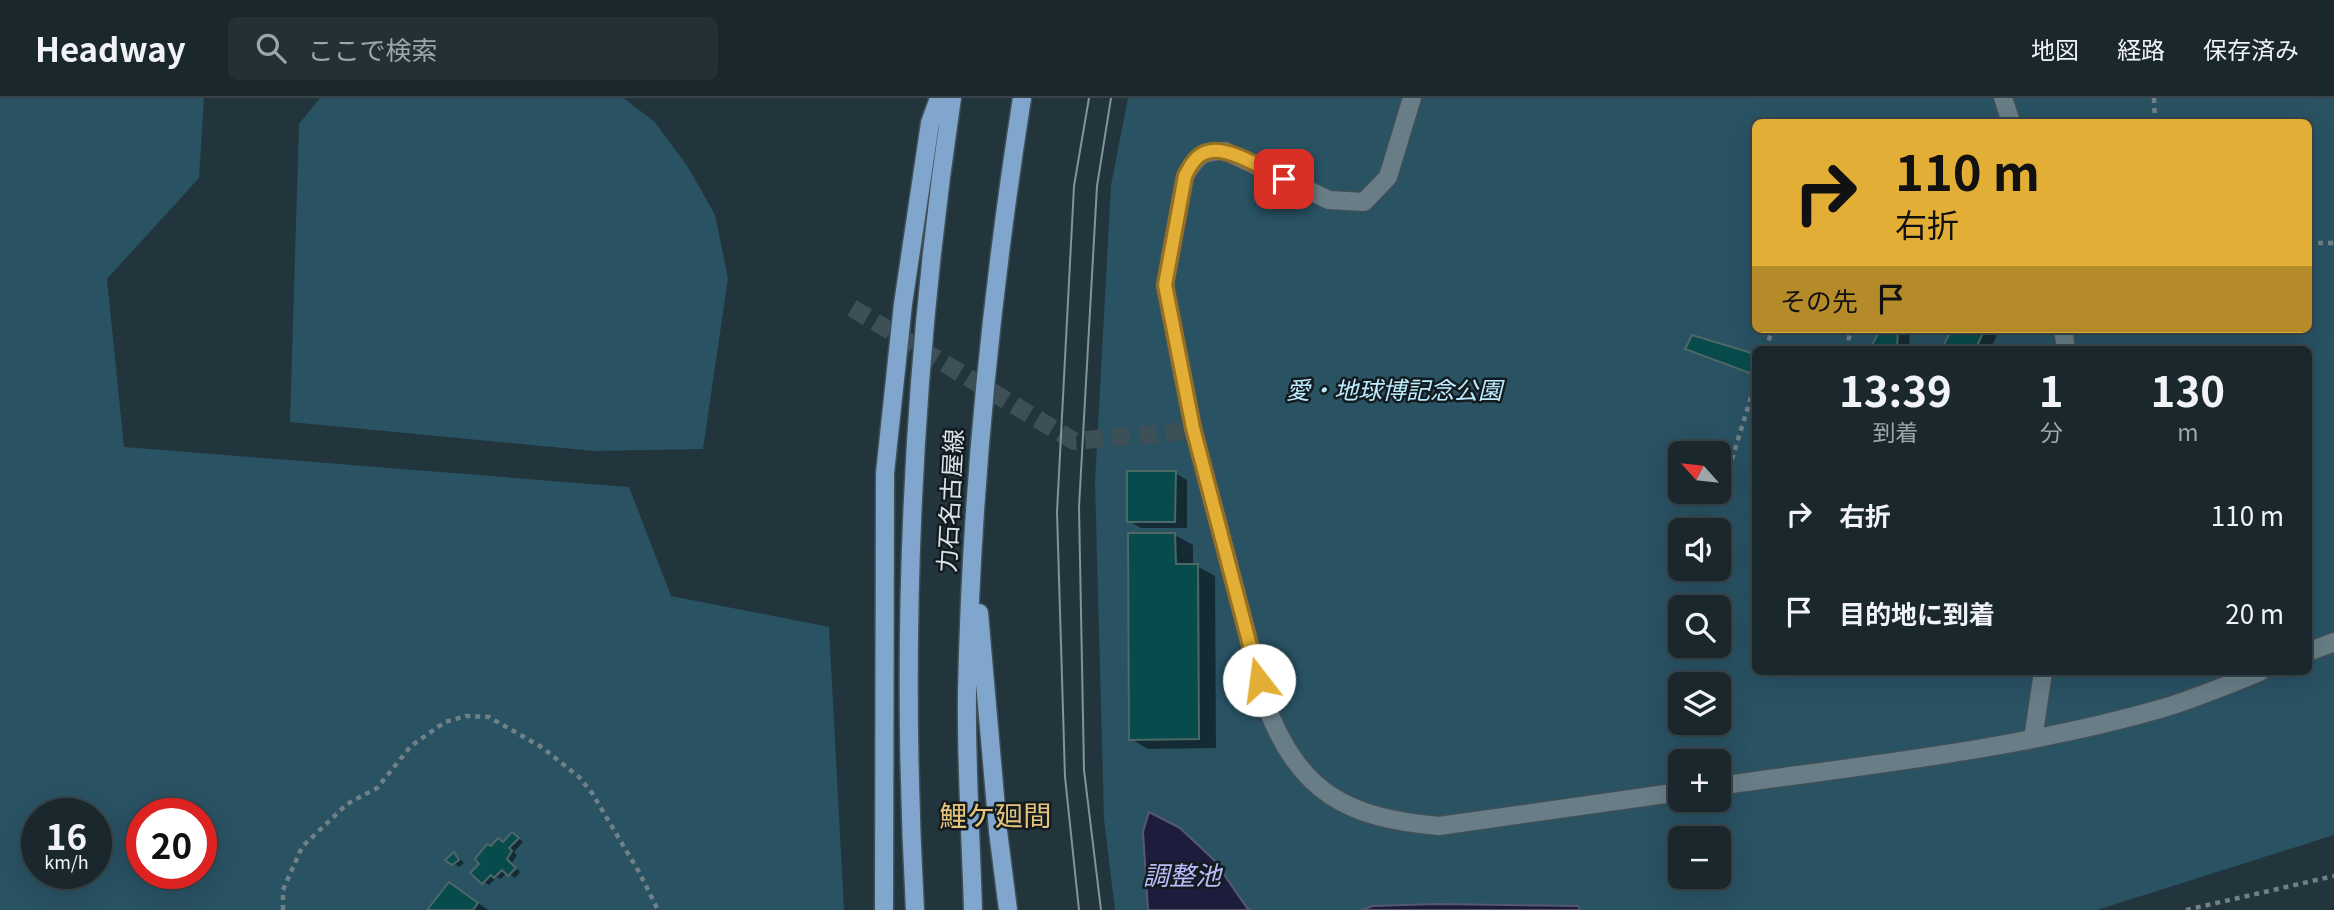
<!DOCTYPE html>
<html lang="ja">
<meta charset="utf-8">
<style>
:root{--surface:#1a282e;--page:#233036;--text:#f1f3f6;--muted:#9fa6aa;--line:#38444a}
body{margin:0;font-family:Georgia,"Noto Sans JP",serif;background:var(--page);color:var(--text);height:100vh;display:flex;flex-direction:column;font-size:26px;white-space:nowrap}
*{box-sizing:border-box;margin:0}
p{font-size:23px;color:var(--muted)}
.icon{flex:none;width:38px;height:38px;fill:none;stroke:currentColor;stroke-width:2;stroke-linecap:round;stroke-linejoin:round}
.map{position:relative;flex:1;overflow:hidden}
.panel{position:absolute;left:1752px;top:248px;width:560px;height:329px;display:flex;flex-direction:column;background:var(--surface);border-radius:10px;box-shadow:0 7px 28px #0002,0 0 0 2px var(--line)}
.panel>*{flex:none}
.banner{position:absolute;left:1752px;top:21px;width:560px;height:214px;border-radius:10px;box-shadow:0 7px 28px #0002,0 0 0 2px var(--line);background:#e3ae35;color:#111;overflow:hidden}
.needle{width:46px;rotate:297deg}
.tools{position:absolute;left:1668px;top:343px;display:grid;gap:14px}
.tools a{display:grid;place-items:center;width:63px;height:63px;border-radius:10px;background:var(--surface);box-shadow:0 7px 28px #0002,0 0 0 2px var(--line);font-size:35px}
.speed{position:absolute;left:21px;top:700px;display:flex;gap:14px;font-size:35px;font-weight:700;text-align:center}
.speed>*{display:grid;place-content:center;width:91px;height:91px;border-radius:50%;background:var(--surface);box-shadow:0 7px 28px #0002,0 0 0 2px var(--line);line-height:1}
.speed small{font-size:18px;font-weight:400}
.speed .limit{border:10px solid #d22;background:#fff;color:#111}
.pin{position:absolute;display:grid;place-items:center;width:60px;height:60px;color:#fff;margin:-30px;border-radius:14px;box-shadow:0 4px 10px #0006}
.me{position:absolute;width:77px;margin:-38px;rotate:345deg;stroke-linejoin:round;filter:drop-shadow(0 0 5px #0008)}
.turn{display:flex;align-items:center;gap:24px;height:147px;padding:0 28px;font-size:32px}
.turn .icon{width:91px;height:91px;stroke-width:2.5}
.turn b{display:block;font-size:49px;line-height:60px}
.then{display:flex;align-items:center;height:66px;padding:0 28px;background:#0003;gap:14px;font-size:26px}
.eta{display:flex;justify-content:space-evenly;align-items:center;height:119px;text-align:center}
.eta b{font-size:42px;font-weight:700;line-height:49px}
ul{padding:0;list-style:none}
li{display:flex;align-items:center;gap:21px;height:98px;padding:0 28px}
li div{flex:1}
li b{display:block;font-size:26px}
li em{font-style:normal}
header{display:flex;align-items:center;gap:42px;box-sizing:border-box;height:98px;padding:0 35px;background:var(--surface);border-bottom:2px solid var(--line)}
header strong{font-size:33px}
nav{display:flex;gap:38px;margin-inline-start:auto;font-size:24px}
.search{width:490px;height:63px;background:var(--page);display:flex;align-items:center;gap:18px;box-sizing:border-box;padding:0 24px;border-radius:10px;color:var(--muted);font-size:26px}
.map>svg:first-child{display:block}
</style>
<header>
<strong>Headway</strong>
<div class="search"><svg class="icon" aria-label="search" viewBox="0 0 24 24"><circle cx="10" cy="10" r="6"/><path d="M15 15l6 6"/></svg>ここで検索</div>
<nav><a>地図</a><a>経路</a><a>保存済み</a></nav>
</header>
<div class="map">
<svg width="2334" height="812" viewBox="0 0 2334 812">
<rect width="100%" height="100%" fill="#22353d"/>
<path fill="#295263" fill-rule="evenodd" d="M0,0H204L199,80L107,181L124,349L629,389L671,498L829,529L844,812H0ZM37,716H96V775H37ZM142,716H201V775H142Z
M320,0H623L654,23L688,69L715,117L728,180L703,351L594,353L290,324L299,26Z
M1128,0H2334V737L2097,812H1115L1104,721L1095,384L1111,87ZM1755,24H2308V231H1755ZM1755,252H2308V574H1755ZM1680,355H1718V394H1680ZM1680,432H1718V471H1680ZM1680,509H1718V548H1680ZM1680,586H1718V625H1680ZM1680,663H1718V702H1680ZM1680,740H1718V779H1680Z"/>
<path fill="#1e1c3c" stroke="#565870" stroke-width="2" d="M1149,714L1180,730L1214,762L1247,810L1251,812H1148L1143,734Z
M1436,806L1578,808L1580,812H1361L1373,808Z"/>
<path fill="#0007" d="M1883,231H1910L1909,252H1871Z
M1954,231H2000L1990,252H1943Z
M1693,239L1755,258V278L1699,257L1687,251Z
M1175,375L1187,382V430H1141L1129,423Z
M1175,437L1193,447V468H1197L1215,478L1216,650L1148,651L1131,641Z
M518,739L523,744L514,754L517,757L512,765L520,774L515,780L507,774L501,781L497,779L489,787L484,784L492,750Z
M454,757L459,760L464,765L459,769L453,765Z
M450,786L462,793L488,812H430Z"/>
<path fill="#084b4d" stroke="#4e6767" stroke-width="2" d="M1881,231H1898L1897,252H1869Z
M1952,231H1985L1975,252H1941Z
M1692,237L1755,256V277L1685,251Z
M1127,373H1176L1175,424H1127Z
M1128,435H1175L1176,466H1198L1199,641L1129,642Z
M512,734L519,740L509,750L512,753L507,761L516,770L508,778L502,772L494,780L491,777L482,786L470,775L479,766L475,761L487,746L491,748L498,740L503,744Z
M454,754L459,762L452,767L445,762Z
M449,784L478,805L473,812H427Z"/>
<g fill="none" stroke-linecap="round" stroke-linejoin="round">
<path stroke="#3d4f57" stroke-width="18" stroke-dasharray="18 9" stroke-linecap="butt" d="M852,210L1074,343L1170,335L1193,330"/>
<g stroke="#405057" stroke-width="21">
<path id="minor" d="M1412,0L1388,79L1364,104L1329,102L1225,53C1202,53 1197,58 1185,78L1165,187L1193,330L1266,607C1300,696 1348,720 1439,728L1680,694
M2003,0L2011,24
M2063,231L2066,252
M2308,554L2334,544
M2033,641L2043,574
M1718,688C1866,667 2016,652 2160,611C2194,601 2227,587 2260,574"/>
</g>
<g stroke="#405057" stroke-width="21">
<path id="major" d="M979,515L998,733L1008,812
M884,812L885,375L903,206L930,25L939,0
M915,812C900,542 912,268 952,0
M973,812C971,740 966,667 967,595C971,395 991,197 1022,0"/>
</g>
<path stroke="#708087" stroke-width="4.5" stroke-dasharray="5 5" stroke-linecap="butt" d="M2154,0L2155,24
M2308,145H2334
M1766,252L1772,231
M1846,252L1851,231
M1729,371L1755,286
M283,812V792L302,749L347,706L377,690L411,648L445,624L466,618L489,619L543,650L579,679L592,695L639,774L658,812
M2186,812L2334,778"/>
<use href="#minor" stroke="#687d86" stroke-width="18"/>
<use href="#major" stroke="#81a6ce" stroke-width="18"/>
<path stroke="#849299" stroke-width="2" d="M1079,812L1065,679L1057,414L1074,88L1089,0
M1101,812L1084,672L1079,409L1097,88L1111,0"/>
</g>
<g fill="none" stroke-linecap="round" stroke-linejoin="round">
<g stroke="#947122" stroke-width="18">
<path id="route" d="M1259,582L1193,330L1165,187L1185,78C1190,68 1196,57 1207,54C1227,47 1266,72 1284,81"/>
</g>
<use href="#route" stroke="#e3ae35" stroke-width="12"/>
</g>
<g text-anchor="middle" stroke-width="5" stroke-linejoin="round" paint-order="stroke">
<g font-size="24" font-style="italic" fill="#bdebff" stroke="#131b1f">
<text x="1394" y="301">愛・地球博記念公園</text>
</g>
<g font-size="24" fill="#d8e3e9" stroke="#131b1f">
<text transform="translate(951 403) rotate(-87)" y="8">力石名古屋線</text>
</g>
<g font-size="26" font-style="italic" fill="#bbbbfc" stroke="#131b1f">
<text x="1182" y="787">調整池</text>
</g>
<g font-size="28" fill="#e7c37a" stroke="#131b1f">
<text x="995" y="728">鯉ケ廻間</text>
</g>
</g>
</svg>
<div class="tools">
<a><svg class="needle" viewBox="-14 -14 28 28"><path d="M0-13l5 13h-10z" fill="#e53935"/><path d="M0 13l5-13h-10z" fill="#9fa6aa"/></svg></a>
<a><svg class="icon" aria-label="sound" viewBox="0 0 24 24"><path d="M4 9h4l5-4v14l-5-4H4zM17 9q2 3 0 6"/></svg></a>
<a><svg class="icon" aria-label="search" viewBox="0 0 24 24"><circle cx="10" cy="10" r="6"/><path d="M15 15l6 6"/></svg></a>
<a><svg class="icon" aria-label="layers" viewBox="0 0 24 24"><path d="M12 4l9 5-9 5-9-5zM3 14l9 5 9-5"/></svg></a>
<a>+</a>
<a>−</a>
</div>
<div class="speed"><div>16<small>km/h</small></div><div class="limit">20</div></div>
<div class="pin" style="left:1284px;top:81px;background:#d93025"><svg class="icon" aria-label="arrive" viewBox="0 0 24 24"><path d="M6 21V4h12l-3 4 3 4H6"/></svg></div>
<svg class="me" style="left:1259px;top:582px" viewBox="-20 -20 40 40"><circle r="19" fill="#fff"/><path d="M0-13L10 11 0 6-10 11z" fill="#e3ae35"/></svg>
<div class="banner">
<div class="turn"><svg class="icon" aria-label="right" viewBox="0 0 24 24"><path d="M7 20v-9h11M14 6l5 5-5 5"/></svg><div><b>110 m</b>右折</div></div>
<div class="then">その先<svg class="icon" aria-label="arrive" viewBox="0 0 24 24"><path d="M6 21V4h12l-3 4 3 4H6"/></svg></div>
</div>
<section class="panel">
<div class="eta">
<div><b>13:39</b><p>到着</p></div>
<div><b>1</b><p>分</p></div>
<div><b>130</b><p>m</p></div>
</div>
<ul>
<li><svg class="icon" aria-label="right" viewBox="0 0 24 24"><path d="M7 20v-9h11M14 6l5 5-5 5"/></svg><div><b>右折</b></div><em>110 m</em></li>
<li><svg class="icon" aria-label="arrive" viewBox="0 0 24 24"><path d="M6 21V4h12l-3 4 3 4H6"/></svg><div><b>目的地に到着</b></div><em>20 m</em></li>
</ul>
</section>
</div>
